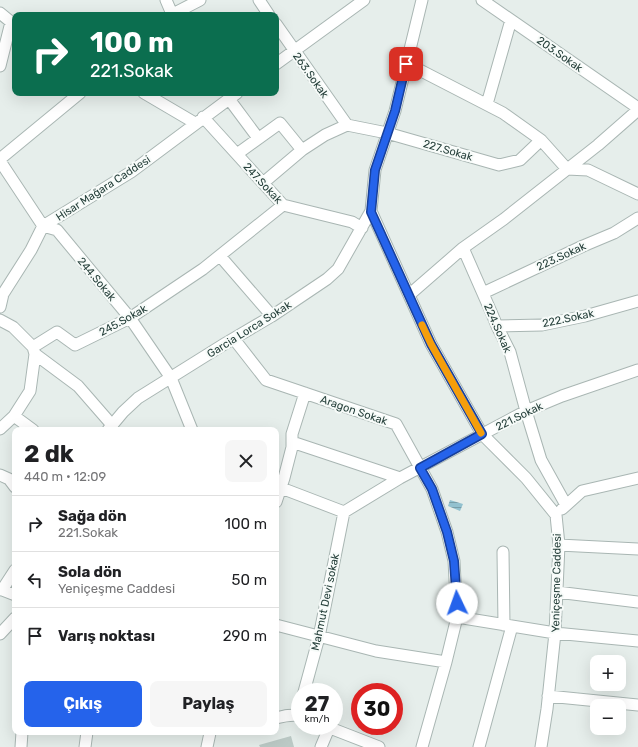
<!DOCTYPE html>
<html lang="tr">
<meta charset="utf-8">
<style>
:root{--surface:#fff;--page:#f6f6f6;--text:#202124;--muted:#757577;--line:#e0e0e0;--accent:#2563eb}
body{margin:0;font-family:Rubik,sans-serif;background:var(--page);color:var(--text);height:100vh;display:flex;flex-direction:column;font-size:15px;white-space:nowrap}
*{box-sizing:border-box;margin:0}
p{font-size:13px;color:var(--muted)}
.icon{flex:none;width:22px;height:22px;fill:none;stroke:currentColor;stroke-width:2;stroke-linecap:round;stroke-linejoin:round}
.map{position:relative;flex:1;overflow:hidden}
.sheet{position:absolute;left:12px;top:427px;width:267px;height:308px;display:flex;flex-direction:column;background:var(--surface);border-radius:8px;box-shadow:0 4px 16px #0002}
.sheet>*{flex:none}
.banner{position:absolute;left:12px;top:12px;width:267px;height:84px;border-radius:8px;box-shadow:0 4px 16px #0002;background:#0b6e4f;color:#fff;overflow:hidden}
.controls{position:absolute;left:590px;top:655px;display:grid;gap:8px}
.controls a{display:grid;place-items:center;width:36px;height:36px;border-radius:8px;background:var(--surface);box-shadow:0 4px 16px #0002;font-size:20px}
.speed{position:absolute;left:291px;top:683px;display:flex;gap:8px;font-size:20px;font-weight:700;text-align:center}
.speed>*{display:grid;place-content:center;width:52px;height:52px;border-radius:50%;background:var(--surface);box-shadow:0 4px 16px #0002;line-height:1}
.speed small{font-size:10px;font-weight:400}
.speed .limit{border:6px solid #d22;background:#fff;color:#111}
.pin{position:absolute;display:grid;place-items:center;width:34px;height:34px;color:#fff;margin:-17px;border-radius:8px;box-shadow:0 2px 6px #0006}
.me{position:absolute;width:44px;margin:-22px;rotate:357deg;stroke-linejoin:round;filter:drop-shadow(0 0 3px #0008)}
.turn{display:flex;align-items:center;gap:14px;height:84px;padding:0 12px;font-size:18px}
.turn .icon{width:52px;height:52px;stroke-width:2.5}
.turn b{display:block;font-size:28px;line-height:34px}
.round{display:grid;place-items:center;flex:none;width:42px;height:42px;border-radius:8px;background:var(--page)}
.summary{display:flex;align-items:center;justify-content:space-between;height:68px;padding:0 12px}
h1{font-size:24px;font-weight:700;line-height:30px}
.cta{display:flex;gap:8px;margin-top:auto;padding:8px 12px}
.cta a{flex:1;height:46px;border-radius:8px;background:var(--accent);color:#fff;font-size:16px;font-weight:700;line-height:46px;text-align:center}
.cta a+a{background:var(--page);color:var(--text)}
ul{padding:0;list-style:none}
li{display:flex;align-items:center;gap:12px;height:56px;padding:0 12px;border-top:1px solid var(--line)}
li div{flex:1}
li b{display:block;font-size:15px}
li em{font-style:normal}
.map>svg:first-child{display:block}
</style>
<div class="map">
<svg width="638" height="747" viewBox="0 0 638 747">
<defs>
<pattern id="water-rules" width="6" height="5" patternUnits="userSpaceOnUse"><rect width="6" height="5" fill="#92c1cf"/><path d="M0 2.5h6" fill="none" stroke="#779ea9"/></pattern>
</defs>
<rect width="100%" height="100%" fill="#e6eeeb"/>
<path fill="url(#water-rules)" d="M450,500L463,504L460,511L448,506Z"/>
<path fill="#bbc9c5" d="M291,736L294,747H260L259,745Z"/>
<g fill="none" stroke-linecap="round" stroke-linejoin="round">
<g stroke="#a9b6b3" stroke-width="13">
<path id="minor" d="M166,0L172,14
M259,0L269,15
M422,0L395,111L375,170L371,211L431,344L482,434L526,478L556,515L559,545L555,633L547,709L541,747
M482,0L638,108
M0,13L11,22L0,66
M171,15L200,0
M276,24L347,125
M406,63L503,113L541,140L567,169L588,170L638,194
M276,64L364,0
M144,93L195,123
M229,99L258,138
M487,104L511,20
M203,117L283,205L352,222L362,228
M347,125L387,133L499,165L520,160L541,140
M237,154L280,123L302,150
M0,159L80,93
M0,161L43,226L57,230L130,318L171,378L192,430
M263,183L302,150L325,135L347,125
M463,248L492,314L497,326L510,352L526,411L541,460L566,505
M220,256L272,316
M483,293L583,246L614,233L638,218
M409,295L463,248L504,219L598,145L638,110
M0,307L3,294L31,250L43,226L131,172L237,93
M0,320L13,327L33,347
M497,326L542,325L585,316L638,301
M234,339L266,380L396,424L432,489L447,532L454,561L457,617L446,662L422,747
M35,354L78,386L112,425
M14,416L33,430
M0,429L14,416L30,391L35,354L33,347L57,332L75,345L130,318L203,269L283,205
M108,430L123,412L138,398L226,343L272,316L327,279L338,269L371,211
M292,442L400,478
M0,475L9,479L15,487
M276,486L344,512
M276,502L284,478L292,447V434L305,393
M562,509L582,491L638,478
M344,512L400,478L526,411L562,396L638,370
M559,545L638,549
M503,552L504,625
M0,589L15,595
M2,590L15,570
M557,592L638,602
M457,617L555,633L638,641
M276,625L376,651L446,662
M0,634L15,618
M304,692L319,637L344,512
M548,696L638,705
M276,718C284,716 292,714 300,716
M325,726L379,747
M21,747L22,732
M85,747L87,732
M207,747L210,733
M321,747L329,728
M479,747L512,626"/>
</g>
<use href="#minor" stroke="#fff" stroke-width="11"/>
</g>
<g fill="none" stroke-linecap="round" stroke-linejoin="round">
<g stroke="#184099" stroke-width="10">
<path id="route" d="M406,64L395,111L375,170L371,212L431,344L482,434L420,468L432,489L447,532L454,561L457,603"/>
</g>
<use href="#route" stroke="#2563eb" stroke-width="7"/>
<path stroke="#f59e0b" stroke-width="7" d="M422,325L431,344L481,433"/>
</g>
<g text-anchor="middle" stroke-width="4" stroke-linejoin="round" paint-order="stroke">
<g font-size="11" fill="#26403b" stroke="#f7fbf9">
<text transform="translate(560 54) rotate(35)" y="4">203.Sokak</text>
<text transform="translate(311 75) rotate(55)" y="4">263.Sokak</text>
<text transform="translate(448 150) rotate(16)" y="4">227.Sokak</text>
<text transform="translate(263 183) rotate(47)" y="4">247.Sokak</text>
<text transform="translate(103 188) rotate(-33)" y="4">Hisar Mağara Caddesi</text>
<text transform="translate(561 256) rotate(-25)" y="4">223.Sokak</text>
<text transform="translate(97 279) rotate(50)" y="4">244.Sokak</text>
<text transform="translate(568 318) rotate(-12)" y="4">222.Sokak</text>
<text transform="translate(123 320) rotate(-29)" y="4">245.Sokak</text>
<text transform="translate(498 328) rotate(66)" y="4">224.Sokak</text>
<text transform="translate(249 329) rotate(-32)" y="4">Garcia Lorca Sokak</text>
<text transform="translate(354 410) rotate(19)" y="4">Aragon Sokak</text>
<text transform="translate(519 416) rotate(-26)" y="4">221.Sokak</text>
<text transform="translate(556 583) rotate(-89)" y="4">Yeniçeşme Caddesi</text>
<text transform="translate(325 602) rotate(-78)" y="4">Mahmut Devi sokak</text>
</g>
</g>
</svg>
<div class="controls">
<a>+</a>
<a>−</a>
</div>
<div class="speed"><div>27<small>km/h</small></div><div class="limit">30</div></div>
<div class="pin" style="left:406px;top:64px;background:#d93025"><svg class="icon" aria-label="arrive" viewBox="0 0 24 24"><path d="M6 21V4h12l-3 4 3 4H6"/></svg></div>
<svg class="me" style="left:457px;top:603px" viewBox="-20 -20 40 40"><circle r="19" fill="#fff"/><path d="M0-13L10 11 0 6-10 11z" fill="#2563eb"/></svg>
<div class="banner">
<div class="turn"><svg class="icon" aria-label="right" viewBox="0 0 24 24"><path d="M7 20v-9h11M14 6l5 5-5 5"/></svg><div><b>100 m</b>221.Sokak</div></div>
</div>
<section class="sheet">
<div class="summary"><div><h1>2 dk</h1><p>440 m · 12:09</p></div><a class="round"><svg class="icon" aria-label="close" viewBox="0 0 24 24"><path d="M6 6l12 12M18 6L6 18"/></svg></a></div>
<ul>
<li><svg class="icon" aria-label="right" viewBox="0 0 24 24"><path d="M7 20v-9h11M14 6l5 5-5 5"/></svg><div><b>Sağa dön</b><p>221.Sokak</p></div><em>100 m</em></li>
<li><svg class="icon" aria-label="left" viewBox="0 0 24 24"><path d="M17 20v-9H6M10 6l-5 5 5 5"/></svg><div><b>Sola dön</b><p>Yeniçeşme Caddesi</p></div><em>50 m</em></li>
<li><svg class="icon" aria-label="arrive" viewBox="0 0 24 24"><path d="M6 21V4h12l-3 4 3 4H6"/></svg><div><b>Varış noktası</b></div><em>290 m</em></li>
</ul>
<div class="cta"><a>Çıkış</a><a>Paylaş</a></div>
</section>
</div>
